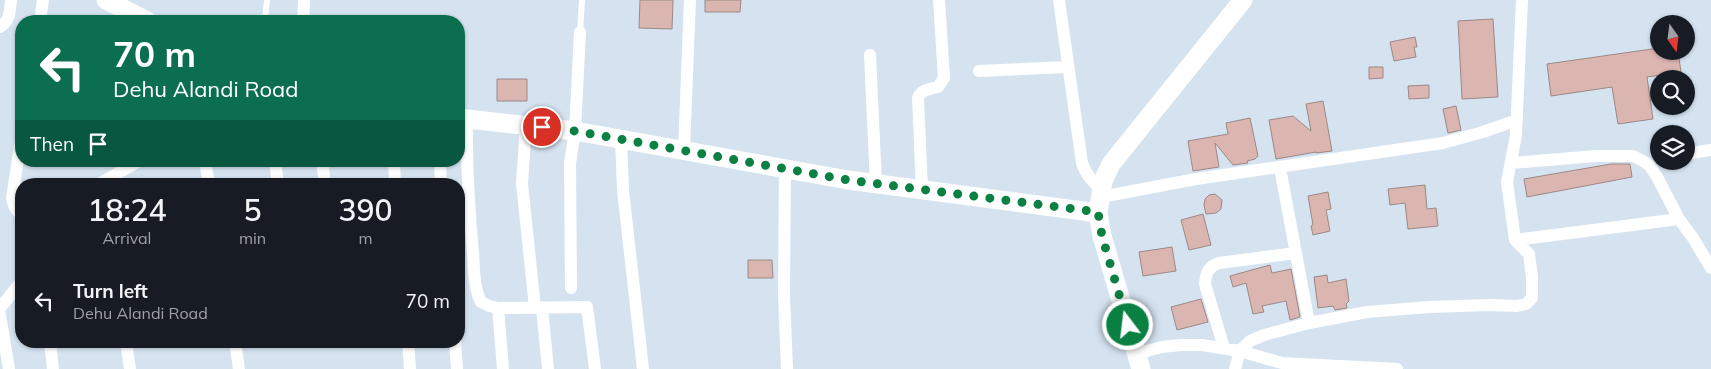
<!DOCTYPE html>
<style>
:root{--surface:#171b24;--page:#242831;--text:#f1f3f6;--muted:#9ea1a6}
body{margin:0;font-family:Mulish,sans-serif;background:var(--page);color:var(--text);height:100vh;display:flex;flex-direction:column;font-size:19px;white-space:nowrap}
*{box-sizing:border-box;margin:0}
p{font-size:16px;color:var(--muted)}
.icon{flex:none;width:28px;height:28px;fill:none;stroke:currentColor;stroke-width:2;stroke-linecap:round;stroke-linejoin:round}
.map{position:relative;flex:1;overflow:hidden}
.side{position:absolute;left:15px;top:178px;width:450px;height:170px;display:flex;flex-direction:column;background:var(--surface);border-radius:20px;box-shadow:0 1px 4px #0004}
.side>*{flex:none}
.banner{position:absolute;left:15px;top:15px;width:450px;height:152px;border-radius:20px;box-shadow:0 1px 4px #0004;background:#0b6e4f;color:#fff;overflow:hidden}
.needle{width:32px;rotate:166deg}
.buttons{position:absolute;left:1650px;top:15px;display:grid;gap:10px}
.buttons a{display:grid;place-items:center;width:45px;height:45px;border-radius:50%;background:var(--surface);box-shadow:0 1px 4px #0004;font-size:25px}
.pin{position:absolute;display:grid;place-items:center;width:42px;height:42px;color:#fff;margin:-21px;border:2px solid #fff;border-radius:50%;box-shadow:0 1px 5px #0007}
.me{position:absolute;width:55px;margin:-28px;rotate:345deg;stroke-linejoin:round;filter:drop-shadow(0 0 4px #0008)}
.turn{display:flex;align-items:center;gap:18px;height:105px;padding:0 15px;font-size:22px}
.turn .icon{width:65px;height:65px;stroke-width:2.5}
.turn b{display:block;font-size:35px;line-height:42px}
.then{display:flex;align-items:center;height:48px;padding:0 15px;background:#0003;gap:10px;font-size:19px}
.eta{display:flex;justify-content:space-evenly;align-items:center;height:85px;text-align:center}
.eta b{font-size:30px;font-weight:600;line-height:35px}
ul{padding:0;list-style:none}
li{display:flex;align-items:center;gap:15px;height:75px;padding:0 15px}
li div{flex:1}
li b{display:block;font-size:19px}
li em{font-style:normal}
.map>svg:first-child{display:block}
</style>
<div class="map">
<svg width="1711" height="369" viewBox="0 0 1711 369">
<rect width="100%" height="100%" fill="#d5e3f1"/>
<path fill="#dbb6b1" stroke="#9c8885" d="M640,0H673L672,29L639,28Z
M705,0H741L740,12H705Z
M1493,19L1498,97L1462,99L1458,21Z
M1415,37L1417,47H1414L1416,57L1394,61L1390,42Z
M1659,48V51H1678L1681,72L1647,77L1653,119L1618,124L1612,87L1551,96L1547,64Z
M1369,67H1383V78L1369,79Z
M497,79H527V101H497Z
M1429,85V98L1409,99L1408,86Z
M1323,101L1332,151L1316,153V152L1276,159L1269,120L1293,116L1311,131L1306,104Z
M1456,106L1461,130L1448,133L1443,109Z
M1250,118L1258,156L1255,159L1247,161L1248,163L1233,165L1215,143L1219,167L1193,171L1188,141L1228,134L1226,123Z
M1611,164H1630L1632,177L1527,197L1524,179Z
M1425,185L1427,209L1436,208L1438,226L1408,229L1405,203L1390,205L1388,189Z
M1328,192L1331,209L1326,210L1330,231L1313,235L1311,226L1313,225L1308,196Z
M1215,194L1222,200L1221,209L1216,213L1206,214L1204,205L1205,199L1209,195Z
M1203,214L1211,245L1189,250L1181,220Z
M1172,247L1176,271L1143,276L1139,252Z
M748,260H772L773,278H748Z
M1270,265L1272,273L1291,269L1300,317L1290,320L1286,301L1262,306L1264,312L1253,314L1246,283L1233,287L1230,276Z
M1327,275L1328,283L1346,279L1349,301L1346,304L1347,308L1335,310L1333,306L1318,308L1314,277Z
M1201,299L1208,322L1177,330L1171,307Z"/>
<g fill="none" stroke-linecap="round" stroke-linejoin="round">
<path stroke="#fff" stroke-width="6" d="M265,21L267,0
M580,32L582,0"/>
<path stroke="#fff" stroke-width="12" d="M1059,0L1082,163C1086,175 1093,182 1102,190
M40,21L43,0
M303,21L304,0
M0,27C10,21 10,10 11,0
M870,55L876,184
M979,71L1068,67
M467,119C466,164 469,208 473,253C474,270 474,288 481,302L489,306L498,308L587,307L595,369
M526,125L522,183L535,308
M621,139L623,190L643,369
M21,140L12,198C13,205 15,210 21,215
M684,150L690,0
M1686,154L1711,150
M205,161L209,184
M275,161L278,184
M322,161L325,184
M394,161L395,184
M440,161L441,184
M1511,163L1596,156H1633L1643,161L1649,165L1657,177L1679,219L1693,238L1711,268
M785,168L784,294L787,369
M1280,168L1309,323
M99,184L139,161
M922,190L918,98C921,90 929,89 938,87L944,78L939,0
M1101,197L1196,179L1443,143L1483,132L1517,120
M1515,240L1679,219
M571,288L570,163L575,131L580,32
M0,308L21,282
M498,308L503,369
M542,308L548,369
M0,315L9,369
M50,341L53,369
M126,341L130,369
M235,341L239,369
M408,341L410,369
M455,341L457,369
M1224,348L1205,284C1206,272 1208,267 1219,263L1296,253
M1136,354L1162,347L1180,345H1202L1240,351L1282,363L1397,369
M1235,369L1240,351L1250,341L1264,335L1309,323L1367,312L1429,307L1489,305L1517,306L1526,304L1532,298V277L1529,254L1515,240L1507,182L1516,135L1522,0"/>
<path stroke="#fff" stroke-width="19" d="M106,0L147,21
M459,118L575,131L848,180L1098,213
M1141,369L1102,236L1098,213L1103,181L1111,164L1243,0"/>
</g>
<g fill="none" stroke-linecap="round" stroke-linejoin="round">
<path stroke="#0b8043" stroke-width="9" stroke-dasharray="0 16.2" d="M542,127L575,131L848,180L1098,212L1102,236L1128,325"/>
</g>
</svg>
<div class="buttons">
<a><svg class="needle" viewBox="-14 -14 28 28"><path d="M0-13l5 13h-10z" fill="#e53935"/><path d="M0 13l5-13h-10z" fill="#9ea1a6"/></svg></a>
<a><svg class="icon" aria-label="search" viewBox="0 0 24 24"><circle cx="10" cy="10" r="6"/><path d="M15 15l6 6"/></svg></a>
<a><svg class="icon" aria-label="layers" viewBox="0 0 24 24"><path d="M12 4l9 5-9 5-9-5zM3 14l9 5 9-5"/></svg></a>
</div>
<div class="pin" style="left:542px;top:127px;background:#d93025"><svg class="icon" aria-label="arrive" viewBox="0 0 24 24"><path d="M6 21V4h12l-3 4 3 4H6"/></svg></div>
<svg class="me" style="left:1128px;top:325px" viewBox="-20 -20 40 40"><circle r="17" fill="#0b8043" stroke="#fff" stroke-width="3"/><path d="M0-11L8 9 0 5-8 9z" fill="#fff"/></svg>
<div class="banner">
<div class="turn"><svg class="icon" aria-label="left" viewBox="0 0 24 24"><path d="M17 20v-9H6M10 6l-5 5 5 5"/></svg><div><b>70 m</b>Dehu Alandi Road</div></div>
<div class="then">Then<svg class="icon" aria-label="arrive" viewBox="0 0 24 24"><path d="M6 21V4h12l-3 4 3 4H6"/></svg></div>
</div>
<section class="side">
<div class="eta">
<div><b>18:24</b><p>Arrival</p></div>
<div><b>5</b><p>min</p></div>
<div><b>390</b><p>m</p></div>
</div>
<ul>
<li><svg class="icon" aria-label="left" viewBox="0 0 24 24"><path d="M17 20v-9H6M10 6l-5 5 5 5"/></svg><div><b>Turn left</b><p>Dehu Alandi Road</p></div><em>70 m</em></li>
</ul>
</section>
</div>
